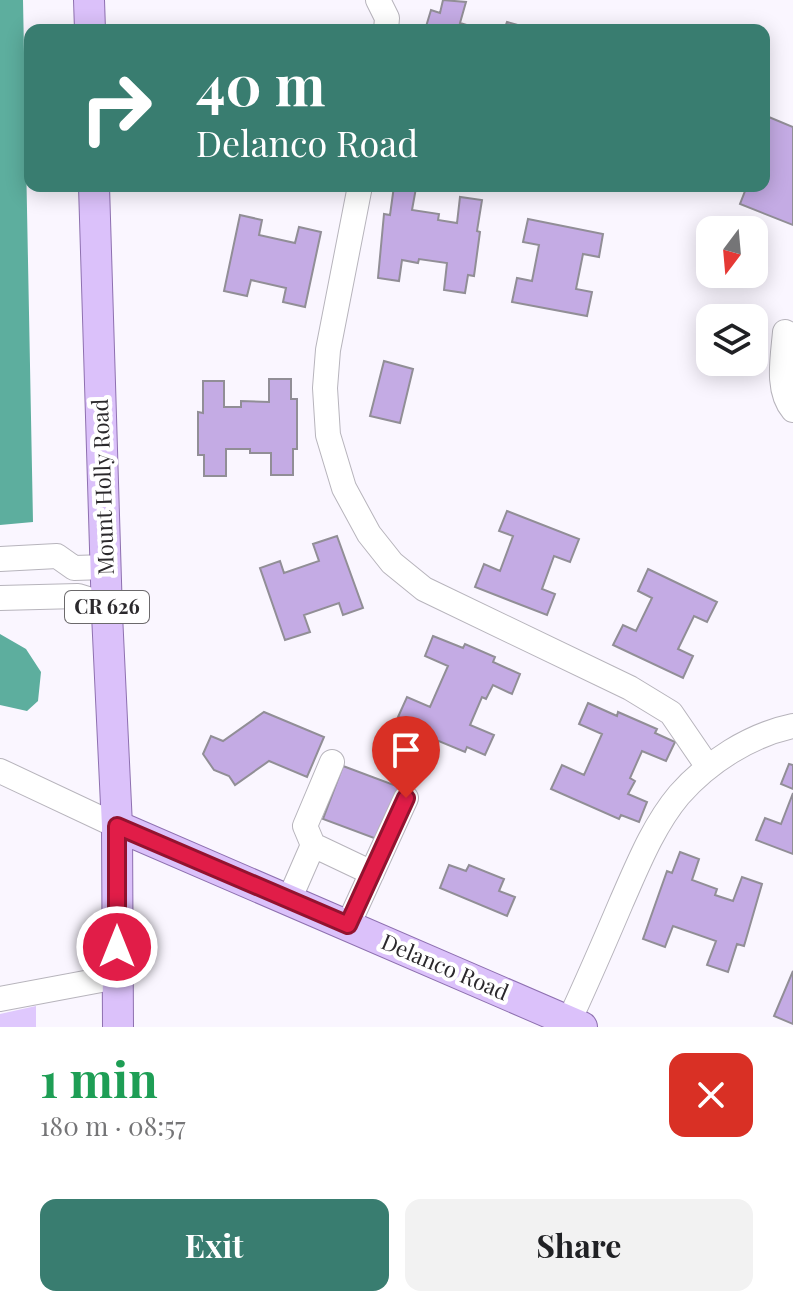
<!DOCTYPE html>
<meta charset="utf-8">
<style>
:root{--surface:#fff;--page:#f2f2f2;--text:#202124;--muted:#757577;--accent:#397d70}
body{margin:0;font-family:"Playfair Display",serif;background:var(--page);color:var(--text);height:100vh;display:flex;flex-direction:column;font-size:30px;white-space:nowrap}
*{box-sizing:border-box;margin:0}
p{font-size:26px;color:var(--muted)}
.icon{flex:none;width:44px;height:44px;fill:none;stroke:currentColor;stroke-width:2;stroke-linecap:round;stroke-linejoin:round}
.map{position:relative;height:1027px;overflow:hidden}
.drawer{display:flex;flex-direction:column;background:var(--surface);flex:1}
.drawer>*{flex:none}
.top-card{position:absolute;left:24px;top:24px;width:746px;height:168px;border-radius:16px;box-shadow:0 4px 20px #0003;background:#397d70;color:#fff;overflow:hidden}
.needle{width:52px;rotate:196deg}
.buttons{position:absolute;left:696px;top:216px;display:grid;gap:16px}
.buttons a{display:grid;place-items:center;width:72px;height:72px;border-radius:16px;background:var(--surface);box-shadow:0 4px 20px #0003;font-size:40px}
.pin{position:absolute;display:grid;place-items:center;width:68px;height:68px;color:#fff;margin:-82px -34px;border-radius:50% 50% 50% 0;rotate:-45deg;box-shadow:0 0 8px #0007}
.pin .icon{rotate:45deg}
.me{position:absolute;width:88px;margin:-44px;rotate:0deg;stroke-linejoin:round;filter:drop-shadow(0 0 6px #0008)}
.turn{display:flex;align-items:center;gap:28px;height:168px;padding:0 40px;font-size:36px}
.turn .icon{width:104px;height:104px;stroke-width:2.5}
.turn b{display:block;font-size:56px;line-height:68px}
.round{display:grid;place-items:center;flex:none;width:84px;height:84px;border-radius:16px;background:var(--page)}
.headline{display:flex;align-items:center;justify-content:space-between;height:136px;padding:0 40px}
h1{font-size:48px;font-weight:700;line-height:60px;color:#1e9e55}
.action{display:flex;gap:16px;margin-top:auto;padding:16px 40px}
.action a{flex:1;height:92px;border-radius:16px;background:var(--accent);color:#fff;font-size:32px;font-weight:700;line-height:92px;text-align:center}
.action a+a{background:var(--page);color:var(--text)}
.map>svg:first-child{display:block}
</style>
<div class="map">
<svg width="793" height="1027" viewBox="0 0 793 1027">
<rect width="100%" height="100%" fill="#faf6ff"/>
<path fill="#dfc8fd" d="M36,1006V1027H0V1014Z"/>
<path fill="#5dae9e" d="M0,0H23L33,522L0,525Z
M0,634L26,649L41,672L38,701L27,711L0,705Z"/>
<path fill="#c4abe4" stroke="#918e96" stroke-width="2" d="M443,0L466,2L460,23L473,27L472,30H425L431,10L440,13Z
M507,22L528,28L527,30H504Z
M764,115L793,127V225L740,204L747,186H764Z
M394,186L416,188L412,210L439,214L438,220L457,223L460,197L482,200L477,231L480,232L474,276L468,275L465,293L444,290L447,263L419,259L418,263L402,260L399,281L378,278L384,214L390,215Z
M240,215L262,220L259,235L295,243L299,227L321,232L305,307L283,302L286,288L251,280L247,296L224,291Z
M528,219L603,234L599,257L583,254L576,289L592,292L587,316L512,302L517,278L532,281L539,245L523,242Z
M384,361L413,369L400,423L370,416Z
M269,379H291V399H297V449H293V475H271V453H250V449H226V476H204V455H198V412L203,413V381H224V407H241V401L269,402Z
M507,511L579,539L570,562L554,556L542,589L555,594L547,615L475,587L484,564L500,571L513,536L499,531Z
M337,536L363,608L343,615L339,603L304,615L310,632L285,640L260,568L280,561L284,573L319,561L313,544Z
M648,569L717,602L707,622L694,616L678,649L693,656L683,678L613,645L623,625L636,631L652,598L638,591Z
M433,636L463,648L465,644L495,657L493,662L520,674L512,694L493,685L486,699L482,697L470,725L494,735L485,755L467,747L465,752L424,735L426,729L398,717L407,697L430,707L448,666L425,656Z
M588,703L617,716L618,712L657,729L655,733L675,742L666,761L642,751L630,778L635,781L628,794L647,802L639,822L621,815L619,819L551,789L562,765L584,775L602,734L579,724Z
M264,712L324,737L307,777L269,761L235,785L229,776L214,770L203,754L211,736L223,741Z
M789,764L793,765V789L781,784Z
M343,766L402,788L382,841L323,819Z
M793,793V854L756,840L765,818L781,824Z
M680,852L699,859L692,880L717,889L715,895L733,901L742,877L762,884L744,946L737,944L728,972L707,965L716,941L673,926L665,947L643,939L667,871L672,873Z
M449,865L466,871L469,865L504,879L499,891L515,897L507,916L440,888Z
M793,971V1024L774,1016Z"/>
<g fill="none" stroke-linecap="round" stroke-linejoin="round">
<g stroke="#b7b4bc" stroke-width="26">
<path id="minor" d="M378,0L387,18L386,30
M360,186L328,350L325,388L328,435L344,488L369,534L392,563L424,589L630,688L671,713L708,767
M793,336L785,332C783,357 776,390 793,410
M0,559L57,556L74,568L106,567
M0,598L78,596L91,600L107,614
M0,771L117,826
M313,845L372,873
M289,900L313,845L305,826L332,762
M348,925L406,798
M0,999L117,977
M569,1021C587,982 604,943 621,903C637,867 653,826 679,795C708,762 750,735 793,726"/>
</g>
<g stroke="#8e70b0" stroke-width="32">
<path id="major" d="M89,0L90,30
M94,186L107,614L117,826L118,1027
M117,826L582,1027"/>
</g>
<use href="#minor" stroke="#fff" stroke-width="24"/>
<use href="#major" stroke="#dbc1fa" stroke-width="30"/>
</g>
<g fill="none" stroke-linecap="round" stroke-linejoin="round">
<g stroke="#92132f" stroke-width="20">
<path id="route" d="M117,947V826L348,925L406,798"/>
</g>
<use href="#route" stroke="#e11d48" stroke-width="14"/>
</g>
<g text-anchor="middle" stroke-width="8" stroke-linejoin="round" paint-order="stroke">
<rect fill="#fff" stroke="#6b696b" stroke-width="2" x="65" y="591" width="84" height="32" rx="6"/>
<g font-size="20" font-weight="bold" fill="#2b292c">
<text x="107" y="614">CR 626</text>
</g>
<g font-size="22" fill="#2b292c" stroke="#fff">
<text transform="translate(103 487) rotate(-92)" y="8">Mount Holly Road</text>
<text transform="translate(445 967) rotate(23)" y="8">Delanco Road</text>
</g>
</g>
</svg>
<div class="buttons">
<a><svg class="needle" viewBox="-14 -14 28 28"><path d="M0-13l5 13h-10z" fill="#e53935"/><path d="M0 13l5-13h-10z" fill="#757577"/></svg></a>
<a><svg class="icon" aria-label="layers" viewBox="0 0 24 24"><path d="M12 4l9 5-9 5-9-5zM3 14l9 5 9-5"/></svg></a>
</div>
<div class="pin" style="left:406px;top:798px;background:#d93025"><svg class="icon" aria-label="arrive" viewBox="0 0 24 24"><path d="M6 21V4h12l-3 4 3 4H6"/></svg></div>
<svg class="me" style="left:117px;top:947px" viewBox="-20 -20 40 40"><circle r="17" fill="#e11d48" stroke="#fff" stroke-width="3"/><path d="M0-11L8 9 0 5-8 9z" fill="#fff"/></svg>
<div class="top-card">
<div class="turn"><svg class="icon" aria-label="right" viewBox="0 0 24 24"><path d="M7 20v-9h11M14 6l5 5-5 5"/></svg><div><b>40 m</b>Delanco Road</div></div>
</div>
</div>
<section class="drawer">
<div class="headline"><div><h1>1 min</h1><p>180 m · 08:57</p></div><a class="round" style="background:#d93025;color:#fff"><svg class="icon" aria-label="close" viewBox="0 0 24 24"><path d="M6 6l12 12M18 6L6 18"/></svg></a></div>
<div class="action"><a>Exit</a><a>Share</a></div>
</section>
